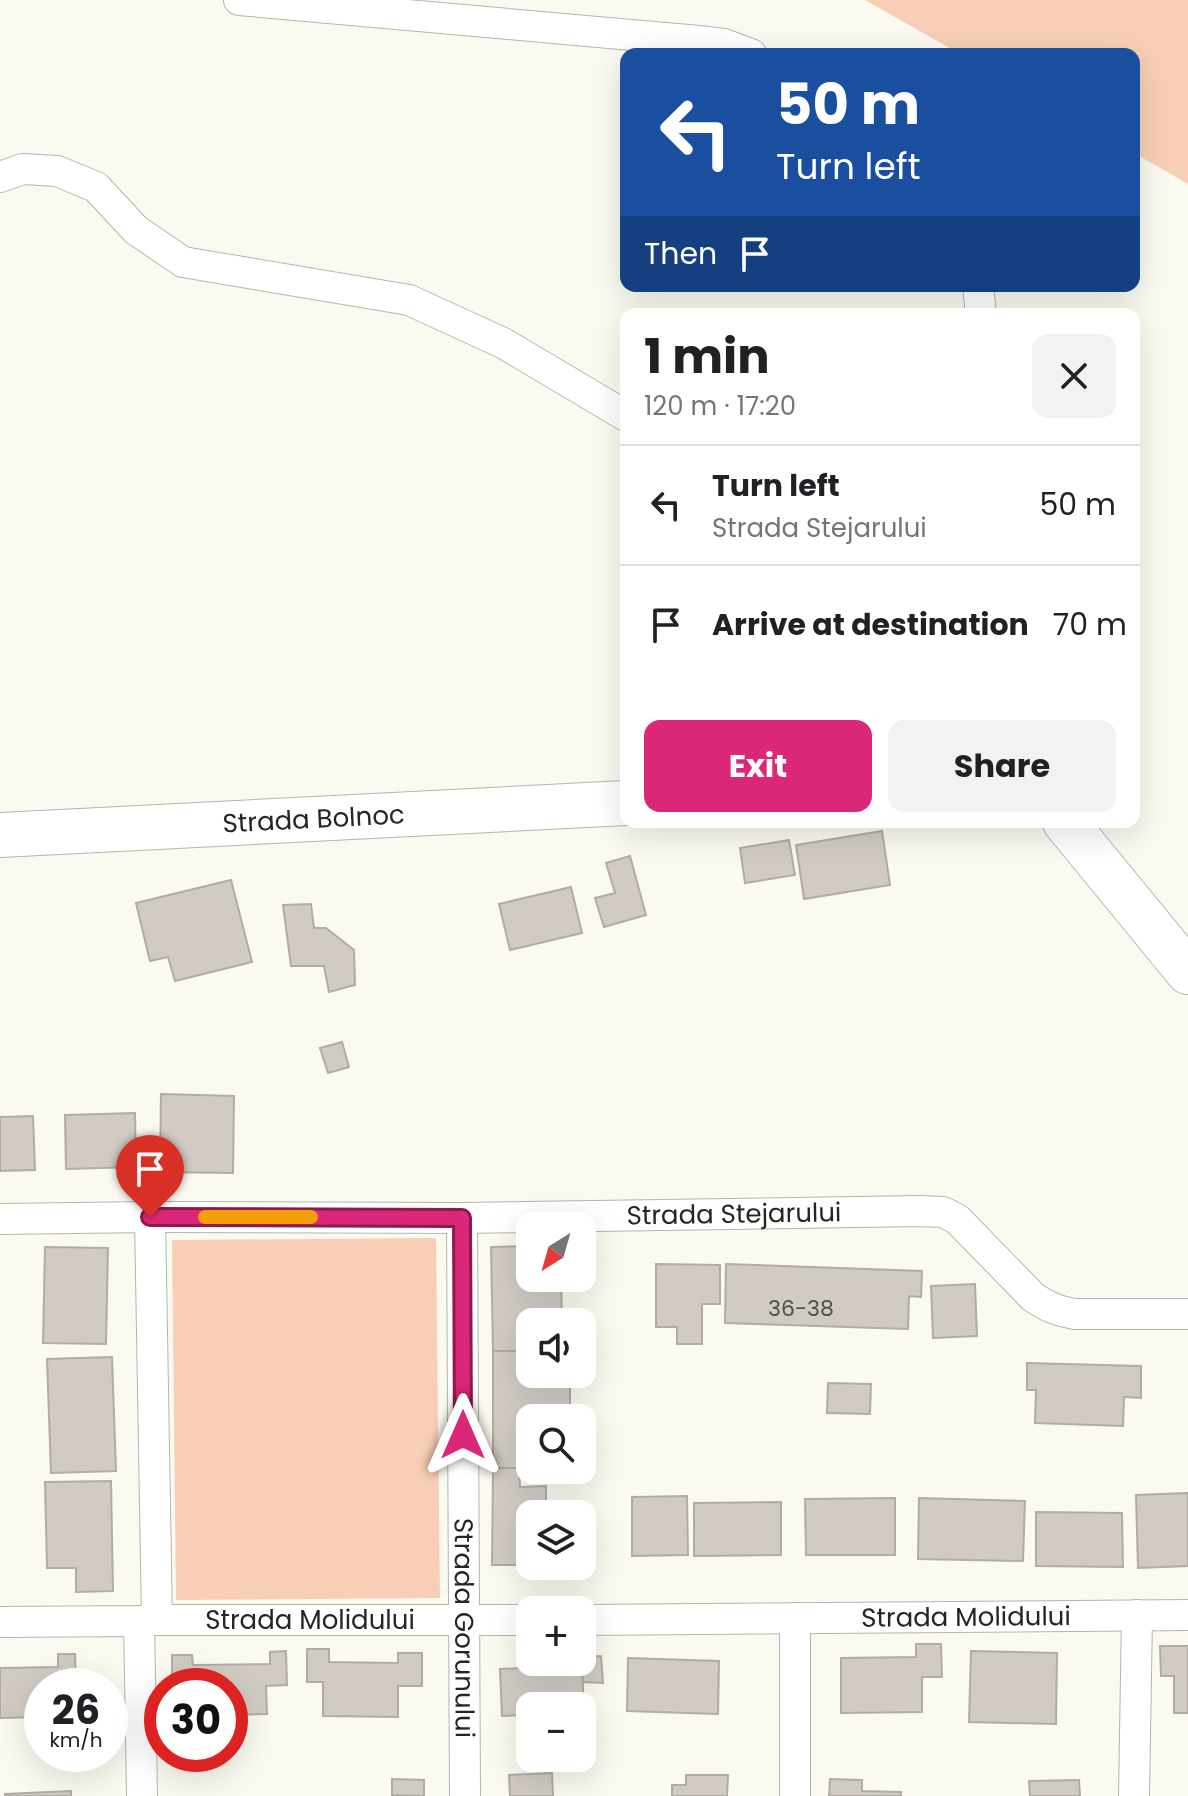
<!DOCTYPE html>
<meta charset="utf-8">
<style>
:root{--surface:#fff;--page:#f2f2f2;--text:#202124;--muted:#757577;--line:#e0e0e0;--accent:#db2777}
body{margin:0;font-family:Poppins,sans-serif;background:var(--page);color:var(--text);height:100vh;display:flex;flex-direction:column;font-size:30px;white-space:nowrap}
*{box-sizing:border-box;margin:0}
p{font-size:26px;color:var(--muted)}
.icon{flex:none;width:44px;height:44px;fill:none;stroke:currentColor;stroke-width:2;stroke-linecap:round;stroke-linejoin:round}
.map{position:relative;flex:1;overflow:hidden}
.side{position:absolute;left:620px;top:308px;width:520px;height:520px;display:flex;flex-direction:column;background:var(--surface);border-radius:16px;box-shadow:0 8px 32px #0002}
.side>*{flex:none}
.guide{position:absolute;left:620px;top:48px;width:520px;height:244px;border-radius:16px;box-shadow:0 8px 32px #0002;background:#1a4fa0;color:#fff;overflow:hidden}
.needle{width:52px;rotate:217deg}
.fabs{position:absolute;left:516px;top:1212px;display:grid;gap:16px}
.fabs a{display:grid;place-items:center;width:80px;height:80px;border-radius:16px;background:var(--surface);box-shadow:0 8px 32px #0002;font-size:40px}
.speed{position:absolute;left:24px;top:1668px;display:flex;gap:16px;font-size:40px;font-weight:700;text-align:center}
.speed>*{display:grid;place-content:center;width:104px;height:104px;border-radius:50%;background:var(--surface);box-shadow:0 8px 32px #0002;line-height:1}
.speed small{font-size:20px;font-weight:400}
.speed .limit{border:12px solid #d22;background:#fff;color:#111}
.pin{position:absolute;display:grid;place-items:center;width:68px;height:68px;color:#fff;margin:-82px -34px;border-radius:50% 50% 50% 0;rotate:-45deg;box-shadow:0 0 8px #0007}
.pin .icon{rotate:45deg}
.me{position:absolute;width:88px;margin:-44px;rotate:0deg;stroke-linejoin:round;filter:drop-shadow(0 0 6px #0008)}
.turn{display:flex;align-items:center;gap:28px;height:168px;padding:0 24px;font-size:36px}
.turn .icon{width:104px;height:104px;stroke-width:2.5}
.turn b{display:block;font-size:56px;line-height:68px}
.then{display:flex;align-items:center;height:76px;padding:0 24px;background:#0003;gap:16px;font-size:30px}
.round{display:grid;place-items:center;flex:none;width:84px;height:84px;border-radius:16px;background:var(--page)}
.headline{display:flex;align-items:center;justify-content:space-between;height:136px;padding:0 24px}
h1{font-size:48px;font-weight:700;line-height:60px}
.cta{display:flex;gap:16px;margin-top:auto;padding:16px 24px}
.cta a{flex:1;height:92px;border-radius:16px;background:var(--accent);color:#fff;font-size:32px;font-weight:700;line-height:92px;text-align:center}
.cta a+a{background:var(--page);color:var(--text)}
ul{padding:0;list-style:none}
li{display:flex;align-items:center;gap:24px;height:120px;padding:0 24px;border-top:2px solid var(--line)}
li div{flex:1}
li b{display:block;font-size:30px}
li em{font-style:normal}
.map>svg:first-child{display:block}
</style>
<div class="map">
<svg width="1188" height="1796" viewBox="0 0 1188 1796">
<rect width="100%" height="100%" fill="#fbfaf1"/>
<path fill="#f8cfb6" d="M865,0H1188V184L1134,153V54H960Z
M436,1238L440,1598L176,1600L172,1240Z"/>
<path fill="#d1cbc4" stroke="#b1aca4" stroke-width="2" d="M882,831L890,885L804,899L796,845Z
M789,840L795,875L745,883L740,848Z
M630,856L646,915L604,927L595,898L615,893L606,863Z
M231,880L252,962L175,981L168,957L150,961L136,903Z
M571,887L582,933L510,950L499,904Z
M311,904L314,928H326L354,950L355,985L329,992L324,966H291L283,905Z
M342,1042L349,1067L328,1073L320,1048Z
M161,1094L234,1096L233,1173L160,1172Z
M135,1113L136,1167L66,1169L65,1115Z
M33,1116L35,1170L0,1171V1117Z
M530,1246V1278H561L562,1322H530V1336H526V1351H493L491,1247Z
M45,1247L108,1248L106,1344L43,1343Z
M656,1264L720,1265V1304H702V1344H677V1327H656Z
M726,1264L922,1271L921,1297L909,1296L908,1329L725,1323Z
M975,1284L977,1336L933,1338L931,1286Z
M493,1351H526L525,1364H530V1374H570V1418H530V1461H519V1468H493Z
M112,1357L116,1471L51,1473L47,1359Z
M1027,1363L1141,1366V1398L1124,1397L1123,1426L1035,1423L1036,1390H1027Z
M828,1383L871,1384L870,1414L827,1413Z
M493,1468H519L520,1487L546,1486V1514H530V1565H492Z
M111,1481L113,1591L76,1592V1568H47L45,1482Z
M1188,1493V1566L1138,1568L1136,1495Z
M687,1496L688,1555L632,1556V1497Z
M895,1498V1555H806L805,1499Z
M919,1498L1025,1501L1023,1561L918,1559Z
M781,1502V1555L694,1556V1503Z
M1036,1512L1122,1513L1123,1567L1036,1566Z
M916,1644H941L942,1677H922V1712L841,1713V1658L916,1657Z
M1160,1646H1188V1713H1174V1676H1161Z
M307,1649H329V1662L398,1663V1653H422V1686H398V1717L323,1716V1682H307Z
M286,1651L287,1685L266,1686L267,1714L230,1715V1686H172V1655H192L193,1665L270,1664V1652Z
M971,1651L1057,1653L1056,1724L969,1722Z
M58,1654H75L76,1686H42V1717L0,1718V1668L58,1667Z
M601,1656L603,1683L583,1682L582,1665H568V1662H582V1657Z
M522,1658H530V1662H568V1665H582L584,1713L582,1714V1706H530V1715L502,1716L500,1669L522,1668Z
M628,1658L719,1661L718,1714L627,1711Z
M552,1773L553,1796H510L509,1775Z
M686,1775H728L727,1796H672V1785H686Z
M392,1779L424,1780V1796L392,1795Z
M830,1779L862,1780V1791L901,1792V1796H829Z
M1079,1780L1080,1796H1030L1029,1781Z
M71,1791V1796H5V1794Z"/>
<g fill="none" stroke-linecap="round" stroke-linejoin="round">
<g stroke="#b6b5ac" stroke-width="32">
<g id="street">
<path d="M239,0L699,41L724,44L751,54"/>
<path d="M0,177L23,169L57,171L96,187L136,230L183,262L409,300L503,343L626,416"/>
<path d="M978,286L981,314"/>
<path d="M150,1217L157,1620"/>
<path id="s1" d="M462,1218L465,1796"/>
<path id="s2" d="M0,1219L150,1217L462,1218L920,1211L943,1212L957,1219L1033,1297C1047,1307 1058,1311 1075,1314H1188"/>
<path d="M795,1618V1796"/>
<path id="s3" d="M582,1620L1188,1615"/>
<path d="M139,1621L142,1796"/>
<path id="s4" d="M0,1622L139,1621L157,1620H530"/>
<path d="M1134,1796L1137,1615"/>
</g>
</g>
<g stroke="#b6b5ac" stroke-width="46">
<g id="secondary">
<path d="M1065,822L1188,972"/>
<path id="s5" d="M0,835L626,803"/>
</g>
</g>
<use href="#street" stroke="#fff" stroke-width="30"/>
<use href="#secondary" stroke="#fff" stroke-width="44"/>
</g>
<g fill="none" stroke-linecap="round" stroke-linejoin="round">
<g stroke="#8e194d" stroke-width="20">
<path id="route" d="M150,1217L462,1218L463,1435"/>
</g>
<use href="#route" stroke="#db2777" stroke-width="14"/>
<path stroke="#f59e0b" stroke-width="14" d="M205,1217H311"/>
</g>
<g text-anchor="middle" stroke-width="6" stroke-linejoin="round" paint-order="stroke">
<g font-size="22" fill="#504e4a">
<text x="801" y="1316">36-38</text>
</g>
<g font-size="26" fill="#252522" stroke="#fff">
<text dy="9" stroke="none"><textPath href="#s5" startOffset="314">Strada Bolnoc</textPath></text>
<text dy="9" stroke="none"><textPath href="#s2" startOffset="734">Strada Stejarului</textPath></text>
<text dy="9" stroke="none"><textPath href="#s3" startOffset="384">Strada Molidului</textPath></text>
<text dy="9" stroke="none"><textPath href="#s4" startOffset="310">Strada Molidului</textPath></text>
<text dy="9" stroke="none"><textPath href="#s1" startOffset="410">Strada Gorunului</textPath></text>
</g>
</g>
</svg>
<div class="fabs">
<a><svg class="needle" viewBox="-14 -14 28 28"><path d="M0-13l5 13h-10z" fill="#e53935"/><path d="M0 13l5-13h-10z" fill="#757577"/></svg></a>
<a><svg class="icon" aria-label="sound" viewBox="0 0 24 24"><path d="M4 9h4l5-4v14l-5-4H4zM17 9q2 3 0 6"/></svg></a>
<a><svg class="icon" aria-label="search" viewBox="0 0 24 24"><circle cx="10" cy="10" r="6"/><path d="M15 15l6 6"/></svg></a>
<a><svg class="icon" aria-label="layers" viewBox="0 0 24 24"><path d="M12 4l9 5-9 5-9-5zM3 14l9 5 9-5"/></svg></a>
<a>+</a>
<a>−</a>
</div>
<div class="speed"><div>26<small>km/h</small></div><div class="limit">30</div></div>
<div class="pin" style="left:150px;top:1217px;background:#d93025"><svg class="icon" aria-label="arrive" viewBox="0 0 24 24"><path d="M6 21V4h12l-3 4 3 4H6"/></svg></div>
<svg class="me" style="left:463px;top:1435px" viewBox="-20 -20 40 40"><path d="M0-17L14 15 0 8-14 15z" fill="#db2777" stroke="#fff" stroke-width="4"/></svg>
<div class="guide">
<div class="turn"><svg class="icon" aria-label="left" viewBox="0 0 24 24"><path d="M17 20v-9H6M10 6l-5 5 5 5"/></svg><div><b>50 m</b>Turn left</div></div>
<div class="then">Then<svg class="icon" aria-label="arrive" viewBox="0 0 24 24"><path d="M6 21V4h12l-3 4 3 4H6"/></svg></div>
</div>
<section class="side">
<div class="headline"><div><h1>1 min</h1><p>120 m · 17:20</p></div><a class="round"><svg class="icon" aria-label="close" viewBox="0 0 24 24"><path d="M6 6l12 12M18 6L6 18"/></svg></a></div>
<ul>
<li><svg class="icon" aria-label="left" viewBox="0 0 24 24"><path d="M17 20v-9H6M10 6l-5 5 5 5"/></svg><div><b>Turn left</b><p>Strada Stejarului</p></div><em>50 m</em></li>
<li><svg class="icon" aria-label="arrive" viewBox="0 0 24 24"><path d="M6 21V4h12l-3 4 3 4H6"/></svg><div><b>Arrive at destination</b></div><em>70 m</em></li>
</ul>
<div class="cta"><a>Exit</a><a>Share</a></div>
</section>
</div>
